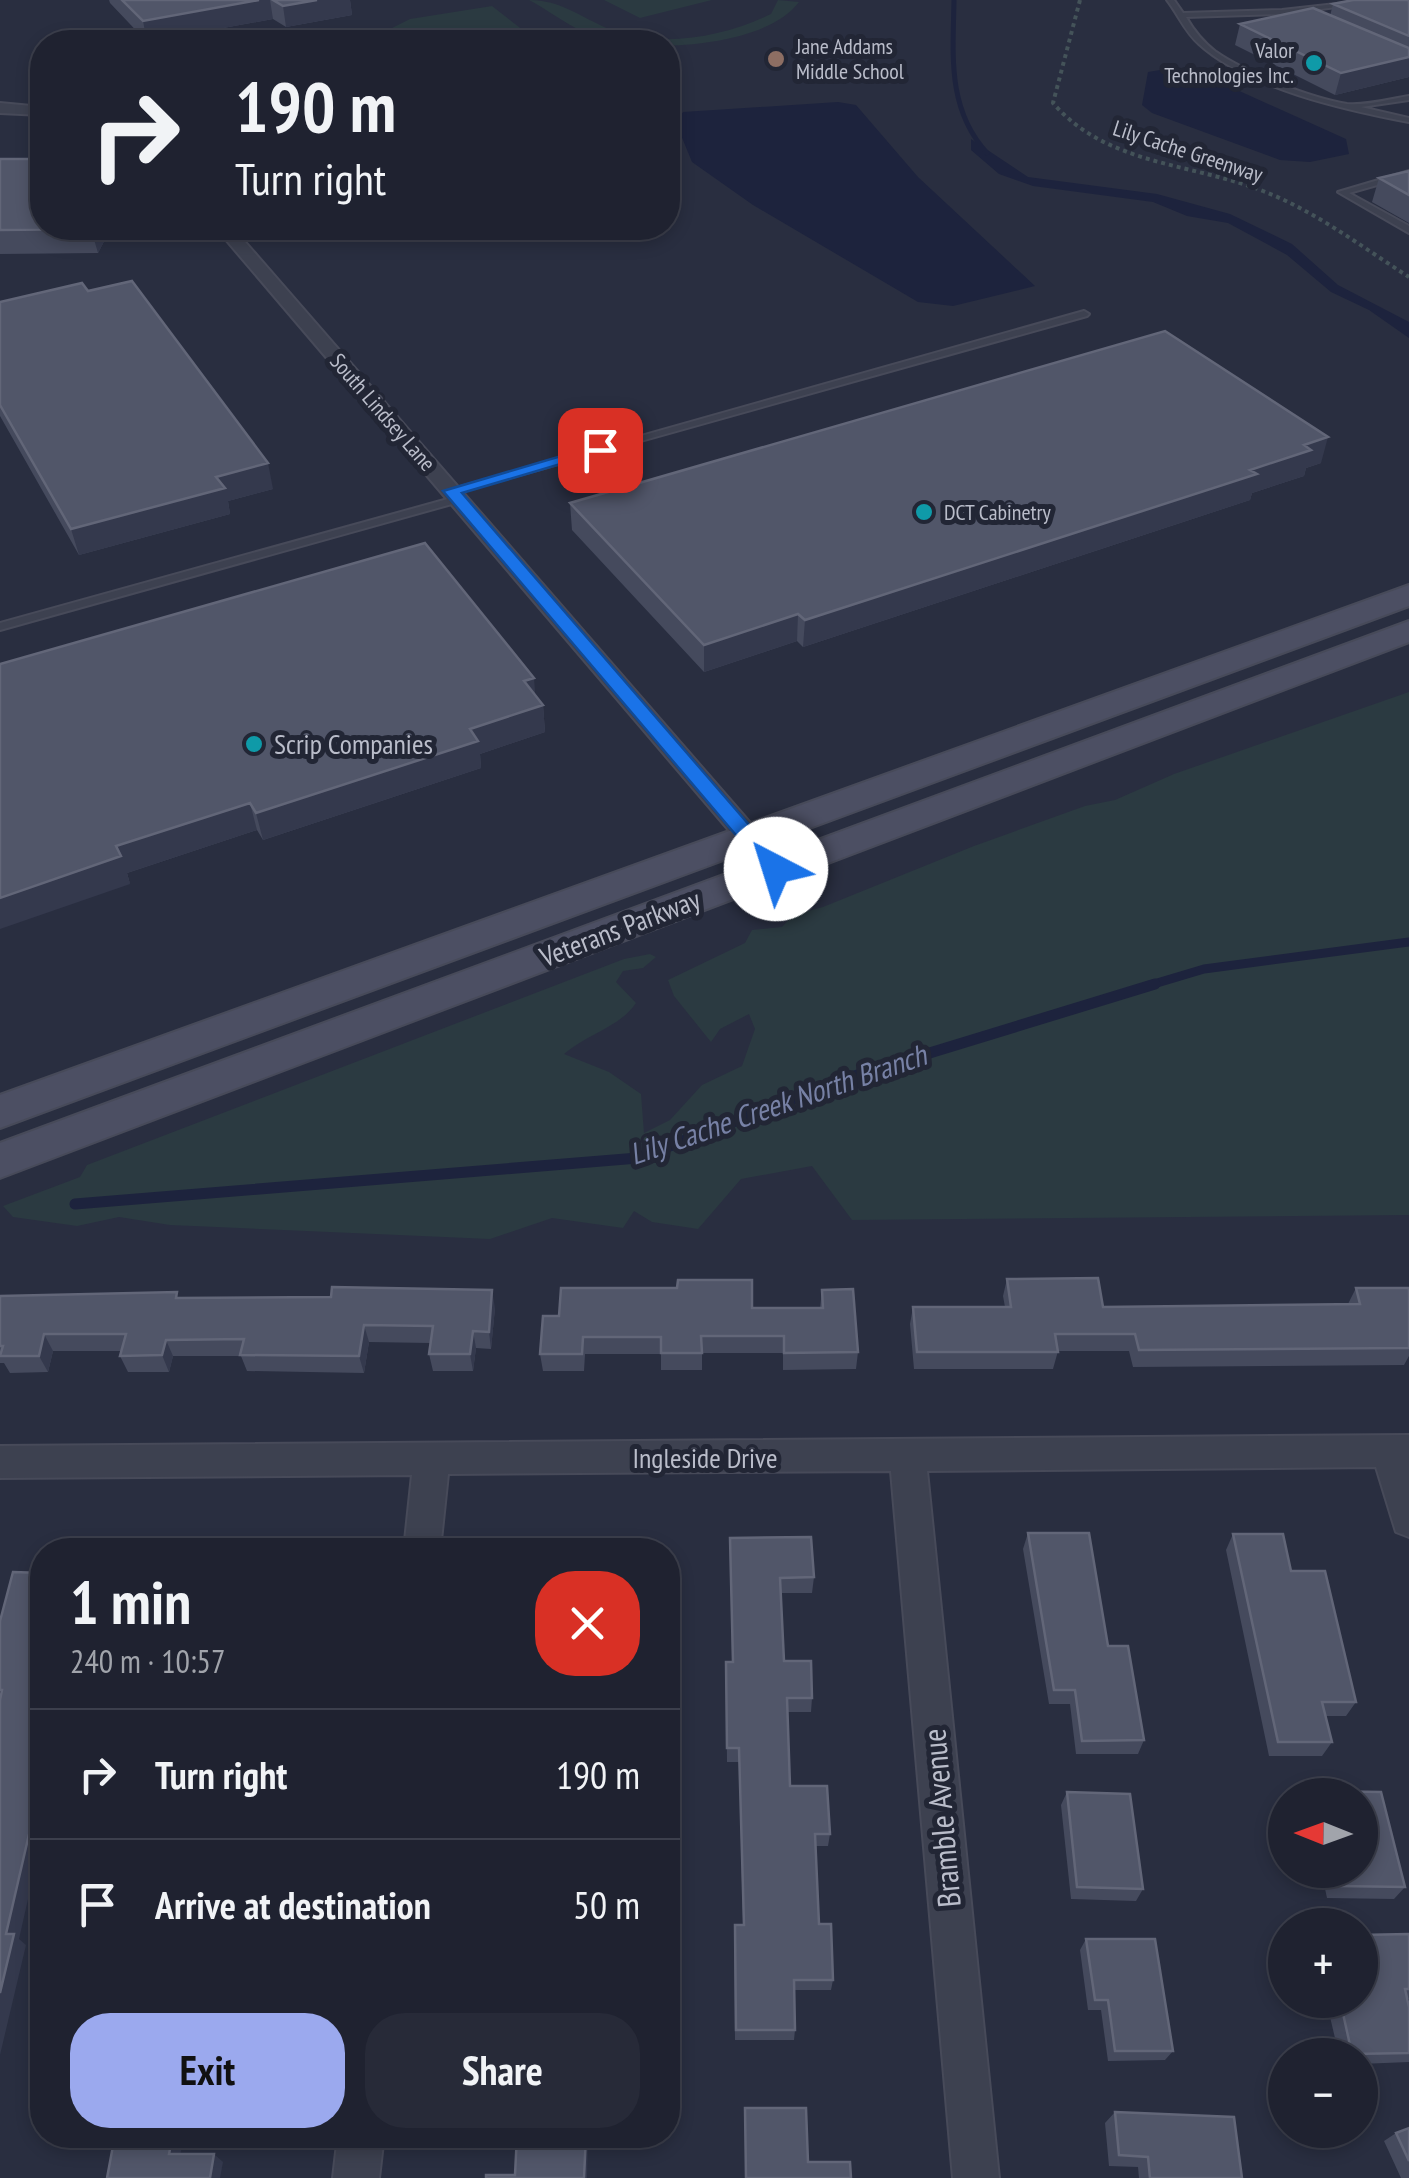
<!DOCTYPE html>
<meta charset="utf-8">
<style>
:root{--surface:#1f2230;--page:#272a38;--text:#f1f3f6;--muted:#a1a4ab;--line:#3c3f4c;--accent:#9ba9ee}
body{margin:0;font-family:"PT Sans Narrow",sans-serif;background:var(--page);color:var(--text);height:100vh;display:flex;flex-direction:column;font-size:38px;white-space:nowrap}
*{box-sizing:border-box;margin:0}
p{font-size:32px;color:var(--muted)}
.icon{flex:none;width:55px;height:55px;fill:none;stroke:currentColor;stroke-width:2;stroke-linecap:round;stroke-linejoin:round}
.map{position:relative;flex:1;overflow:hidden}
.sheet{position:absolute;left:30px;top:1538px;width:650px;height:610px;display:flex;flex-direction:column;background:var(--surface);border-radius:40px;box-shadow:0 5px 15px #0003,0 0 0 2px var(--line)}
.sheet>*{flex:none}
.hud{position:absolute;left:30px;top:30px;width:650px;height:210px;border-radius:40px;box-shadow:0 5px 15px #0003,0 0 0 2px var(--line);background:#1f2230;color:var(--text);overflow:hidden}
.needle{width:65px;rotate:271deg}
.fabs{position:absolute;left:1268px;top:1778px;display:grid;gap:20px}
.fabs a{display:grid;place-items:center;width:110px;height:110px;border-radius:50%;background:var(--surface);box-shadow:0 5px 15px #0003,0 0 0 2px var(--line);font-size:50px}
.pin{position:absolute;display:grid;place-items:center;width:85px;height:85px;color:#fff;margin:-42px;border-radius:20px;box-shadow:0 5px 15px #0006}
.me{position:absolute;width:110px;margin:-55px;rotate:320deg;stroke-linejoin:round;filter:drop-shadow(0 0 8px #0008)}
.turn{display:flex;align-items:center;gap:35px;height:210px;padding:0 40px;font-size:45px}
.turn .icon{width:130px;height:130px;stroke-width:2.5}
.turn b{display:block;font-size:70px;line-height:85px}
.round{display:grid;place-items:center;flex:none;width:105px;height:105px;border-radius:40px;background:var(--page)}
.overview{display:flex;align-items:center;justify-content:space-between;height:170px;padding:0 40px}
h1{font-size:60px;font-weight:700;line-height:75px}
.primary-button{display:flex;gap:20px;margin-top:auto;padding:20px 40px}
.primary-button a{flex:1;height:115px;border-radius:40px;background:var(--accent);color:#111;font-size:40px;font-weight:700;line-height:115px;text-align:center}
.primary-button a+a{background:var(--page);color:var(--text)}
ul{padding:0;list-style:none}
li{display:flex;align-items:center;gap:30px;height:130px;padding:0 40px;border-top:2px solid var(--line)}
li div{flex:1}
li b{display:block;font-size:38px}
li em{font-style:normal}
.map>svg:first-child{display:block}
</style>
<div class="map">
<svg width="1409" height="2178" viewBox="0 0 1409 2178">
<rect width="100%" height="100%" fill="#292e40"/>
<path fill="#2b3a41" d="M529,0C561,0 580,17 609,29C660,49 724,37 771,14L778,0L799,2C766,46 660,51 612,42C585,38 553,13 529,0Z
M604,0H712L640,18Z
M492,6L538,42H364L410,19Z
M1409,692V1215L852,1220L812,1166L741,1179L698,1229L652,1222L634,1211L623,1228L552,1218L490,1239L170,1225L119,1217L77,1226L13,1217L3,1206L80,1177L87,1165L624,959L650,954L656,957L643,968L623,971L616,982L636,1003C620,1027 587,1034 564,1054L609,1072L641,1094L644,1133L670,1120L702,1085L742,1066L755,1029L749,1014L720,1029L711,1042L674,996L668,980L745,943L752,930L782,927L793,915L823,907L974,846L1085,806L1115,800L1174,774Z"/>
<path fill="#1d233d" d="M1166,69L1195,71L1346,139L1349,154L1310,162L1280,160L1152,113L1142,105L1148,72Z
M838,102L856,105L918,177L1035,286L953,306L918,302L753,205L692,162L676,123L683,112Z
M971,139L1028,177L1157,194L1230,214L1292,244L1338,285L1409,322V338L1369,310L1331,292L1287,255L1228,223L1187,216L1153,202L1033,186L999,174L971,150Z"/>
<g fill="none" stroke-linecap="round" stroke-linejoin="round">
<path stroke="#1d233d" stroke-width="5" d="M954,0C953,56 947,109 987,153"/>
<path stroke="#1d233d" stroke-width="9" d="M1147,986L1204,969L1409,942"/>
<path stroke="#1d233d" stroke-width="11" d="M75,1204L638,1158L851,1077L1155,984"/>
<g stroke="#474a59" stroke-width="4">
<path id="service" d="M1167,0H1174L1183,13L1282,10L1354,2L1352,5L1282,14L1186,17C1194,31 1203,42 1216,52C1246,73 1311,98 1347,104C1366,106 1390,99 1409,96V100L1361,107L1409,118V122C1346,110 1247,88 1199,44C1185,32 1178,14 1167,0Z
M1409,171V176L1349,193L1409,226V233L1338,192Z
M1084,311L1089,314L1087,316L455,493L446,491Z
M455,497L460,500L459,502L0,630V623Z"/>
</g>
<g stroke="#474a59" stroke-width="4">
<path id="minor" d="M0,103L42,107V115L0,113Z
M216,228H233L785,863L789,869L785,875H767Z
M1409,1435V1537L1396,1532L1376,1467L927,1471L999,2178H953L891,1471L448,1474L440,1550H404L412,1475L0,1478V1446Z
M338,2135H384L379,2178H333Z"/>
</g>
<g stroke="#474a59" stroke-width="4">
<path id="secondary" d="M1409,585V606L0,1128V1095Z
M1409,621V642L0,1178V1143Z"/>
</g>
<path stroke="#445359" stroke-width="4" stroke-dasharray="4 4" stroke-linecap="butt" d="M1080,0L1053,103C1106,165 1191,163 1263,191C1315,211 1362,247 1409,277"/>
<use href="#service" fill="#3d4150" fill-rule="evenodd"/>
<use href="#minor" fill="#3d4150" fill-rule="evenodd"/>
<use href="#secondary" fill="#4c4f63" fill-rule="evenodd"/>
</g>
<path fill="#454a5d" d="M109,0H350L352,15L286,27L273,19L147,42L110,3Z
M1409,0V77L1335,95L1235,45L1240,24L1330,16L1333,4Z
M0,159L42,228H111L98,253L0,254Z
M1409,171V223L1372,202L1379,178Z
M88,291L273,489L228,501L230,514L79,555L0,416V302Z
M1321,463L1306,468L1304,476L1252,493L1250,500L803,647L797,641L704,672L572,530L570,503Z
M0,664L535,696L543,705L545,732L480,754L481,768L263,840L257,830L127,873L130,884Z
M1007,1279L1103,1307L1348,1304L1356,1288H1409V1356L1404,1365L1133,1367L1129,1351H1058L1053,1369H914L910,1324L913,1307H1005L1003,1296Z
M822,1290L858,1352L856,1369L783,1370V1353H702V1370H661V1354H585L584,1371H543L540,1354L543,1316L752,1308H820Z
M0,1296L179,1298L495,1308L491,1349L476,1348L473,1371H433L429,1354L430,1343L369,1342L364,1373L247,1371L241,1356H173L169,1372H128L120,1356L122,1351H53L48,1372L10,1373L4,1363H0Z
M1028,1533L1108,1646L1144,1740L1138,1754H1076L1070,1704H1049L1023,1549Z
M1233,1534L1291,1571L1356,1702L1346,1716H1325L1332,1742L1322,1756H1269L1226,1550Z
M730,1538L814,1577L812,1593H780L784,1661L812,1698L811,1712H787L790,1786L830,1834L828,1846H815L819,1924L833,1980L831,1990H794L795,2030L794,2040H735L734,1936L743,1925L739,1762H727L726,1662H732Z
M1317,1791L1381,1792L1405,1887L1394,1899L1327,1898L1321,1870H1360V1795H1314Z
M1067,1792L1143,1889L1136,1901L1071,1899L1061,1805Z
M1409,1934V1999H1407L1409,2007V2062L1360,2064V2055H1339L1326,2000H1360Z
M1086,1939L1173,2051L1165,2060L1108,2061L1101,2010H1088L1080,1950Z
M1115,2112L1242,2178H1139L1138,2167L1109,2166L1105,2123Z
M1409,2128V2178H1401L1384,2141L1396,2133Z"/>
<path fill="#34394d" d="M259,0H270L273,19L147,42L143,21Z
M317,0H350L352,15L286,27L283,6Z
M1409,57V77L1335,95L1341,73Z
M92,228H111L98,253L91,229Z
M1328,437L1321,463L1306,468L1304,476L1252,493L1250,500L803,647L805,620L1250,470L1304,445Z
M268,463L273,489L228,501L230,514L79,555L71,529L216,477Z
M798,614L797,641L704,672V645Z
M534,678L536,705L524,681Z
M543,705L545,732L480,754L481,768L263,840L256,813L470,729Z
M250,803L257,830L127,873L130,884L0,929V898L116,846Z
M492,1290L495,1308L491,1349L489,1332Z
M364,1325L369,1342L364,1373L359,1356Z
M473,1331L476,1348L473,1371L470,1354Z
M44,1334L53,1351L48,1372L39,1356Z
M166,1340L173,1356L169,1372L162,1355Z
M42,1778V1837L19,1939L26,1945L0,2055V1993L6,1934Z
M173,2135H184L179,2162L169,2154Z
M586,2135H588L587,2178H584Z
M214,2154L223,2162L220,2178H210Z"/>
<path fill="#515669" stroke="#626678" stroke-width="2.5" d="M122,0H259L143,21Z
M273,0H317L283,6Z
M1353,0H1409V36L1333,4Z
M1313,8L1409,48V57L1341,73L1240,24Z
M0,159H42V228H92L91,229L0,230Z
M1409,171V195L1379,178Z
M132,281L268,463L216,477L225,488L71,529L0,405V302L82,283L88,291Z
M1165,331L1328,437L1304,445L1311,450L1250,470L1257,474L805,620L798,614L704,645L570,503Z
M425,543L534,678L524,681L543,705L470,729L478,741L256,813L250,803L116,846L121,856L0,898V664Z
M1098,1278L1103,1307L1360,1304L1356,1288H1409V1348L1139,1350L1135,1334H1055L1058,1352H917L913,1307H1011L1007,1279Z
M678,1280H752V1308H823L822,1290L853,1289L858,1352L784,1353V1336H701L702,1353H661V1337H583L582,1354H540L543,1316H559L561,1288H677Z
M332,1287L492,1290L489,1332L473,1331L470,1354H429L433,1326L364,1325L359,1356L240,1355L244,1339L166,1340L162,1355L120,1356L126,1334H44L39,1356H0L3,1346H0V1296L177,1292L176,1298L331,1297Z
M1028,1533H1089L1108,1646H1128L1144,1740L1082,1741L1075,1690H1054Z
M1233,1534H1283L1291,1571H1325L1356,1702H1322L1332,1742H1278Z
M811,1537L814,1577L780,1578L784,1661H811L812,1698H787L790,1786H827L830,1834H815L819,1924H831L833,1980H794L795,2030H736L735,1925H744L739,1748H727L726,1662H733L730,1538Z
M562,1538H611L610,1550H561Z
M55,1542L108,1544L107,1550H53Z
M225,1542L271,1543L270,1550H223Z
M13,1572L42,1573V1778L6,1934H14L0,1993V1700L2,1690H0V1621Z
M1317,1791L1381,1792L1405,1887L1338,1886L1334,1870H1360V1795H1317Z
M1067,1792L1130,1794L1143,1889L1077,1887Z
M1409,1934V1989H1405L1409,2007V2053L1352,2054L1340,2000H1360V1935Z
M1086,1939H1155L1173,2051H1115L1108,2000H1095Z
M745,2108H806L808,2162H850L851,2178H746Z
M1115,2112L1234,2117L1242,2178H1150L1148,2157L1119,2155Z
M1409,2128V2161L1396,2133Z
M115,2135H173L169,2154H214L210,2178H107Z
M517,2135H586L584,2178H486V2175H515Z"/>
<path fill="#1a73e8" stroke="#114b97" stroke-width="2.5" d="M595,446L608,450L462,493L783,864V874H769L443,491Z"/>
<circle fill="#8d6e63" stroke="#222635" stroke-width="4" cx="776" cy="59" r="10"/>
<g fill="#0f9aa8" stroke="#222635" stroke-width="4">
<circle cx="1314" cy="63" r="10"/>
<circle cx="924" cy="512" r="10"/>
<circle cx="254" cy="744" r="10"/>
</g>
<g text-anchor="middle" stroke-width="10" stroke-linejoin="round" paint-order="stroke">
<g font-size="22" fill="#babdca" stroke="#222635" text-anchor="start">
<text x="796" y="54">Jane Addams<tspan x="796" dy="25">Middle School</tspan></text>
<text x="1294" y="58" text-anchor="end">Valor<tspan x="1294" dy="25">Technologies Inc.</tspan></text>
<text x="944" y="520">DCT Cabinetry</text>
</g>
<g font-size="22" fill="#babdca" stroke="#222635">
<text transform="translate(1188 151) rotate(18)" y="8">Lily Cache Greenway</text>
<text transform="translate(383 412) rotate(49)" y="8">South Lindsey Lane</text>
</g>
<g font-size="28" fill="#babdca" stroke="#222635" text-anchor="start">
<text x="274" y="754">Scrip Companies</text>
</g>
<g font-size="28" fill="#babdca" stroke="#222635">
<text transform="translate(620 928) rotate(-21)" y="10">Veterans Parkway</text>
<text x="705" y="1468">Ingleside Drive</text>
</g>
<g font-size="30" font-style="italic" fill="#7781a5" stroke="#222635">
<text transform="translate(778 1105) rotate(-19)" y="10">Lily Cache Creek North Branch</text>
</g>
<g font-size="32" fill="#babdca" stroke="#222635">
<text transform="translate(942 1818) rotate(-95)" y="11">Bramble Avenue</text>
</g>
</g>
</svg>
<div class="fabs">
<a><svg class="needle" viewBox="-14 -14 28 28"><path d="M0-13l5 13h-10z" fill="#e53935"/><path d="M0 13l5-13h-10z" fill="#a1a4ab"/></svg></a>
<a>+</a>
<a>−</a>
</div>
<div class="pin" style="left:600px;top:450px;background:#d93025"><svg class="icon" aria-label="arrive" viewBox="0 0 24 24"><path d="M6 21V4h12l-3 4 3 4H6"/></svg></div>
<svg class="me" style="left:776px;top:869px" viewBox="-20 -20 40 40"><circle r="19" fill="#fff"/><path d="M0-13L10 11 0 6-10 11z" fill="#1a73e8"/></svg>
<div class="hud">
<div class="turn"><svg class="icon" aria-label="right" viewBox="0 0 24 24"><path d="M7 20v-9h11M14 6l5 5-5 5"/></svg><div><b>190 m</b>Turn right</div></div>
</div>
<section class="sheet">
<div class="overview"><div><h1>1 min</h1><p>240 m · 10:57</p></div><a class="round" style="background:#d93025;color:#fff"><svg class="icon" aria-label="close" viewBox="0 0 24 24"><path d="M6 6l12 12M18 6L6 18"/></svg></a></div>
<ul>
<li><svg class="icon" aria-label="right" viewBox="0 0 24 24"><path d="M7 20v-9h11M14 6l5 5-5 5"/></svg><div><b>Turn right</b></div><em>190 m</em></li>
<li><svg class="icon" aria-label="arrive" viewBox="0 0 24 24"><path d="M6 21V4h12l-3 4 3 4H6"/></svg><div><b>Arrive at destination</b></div><em>50 m</em></li>
</ul>
<div class="primary-button"><a>Exit</a><a>Share</a></div>
</section>
</div>
